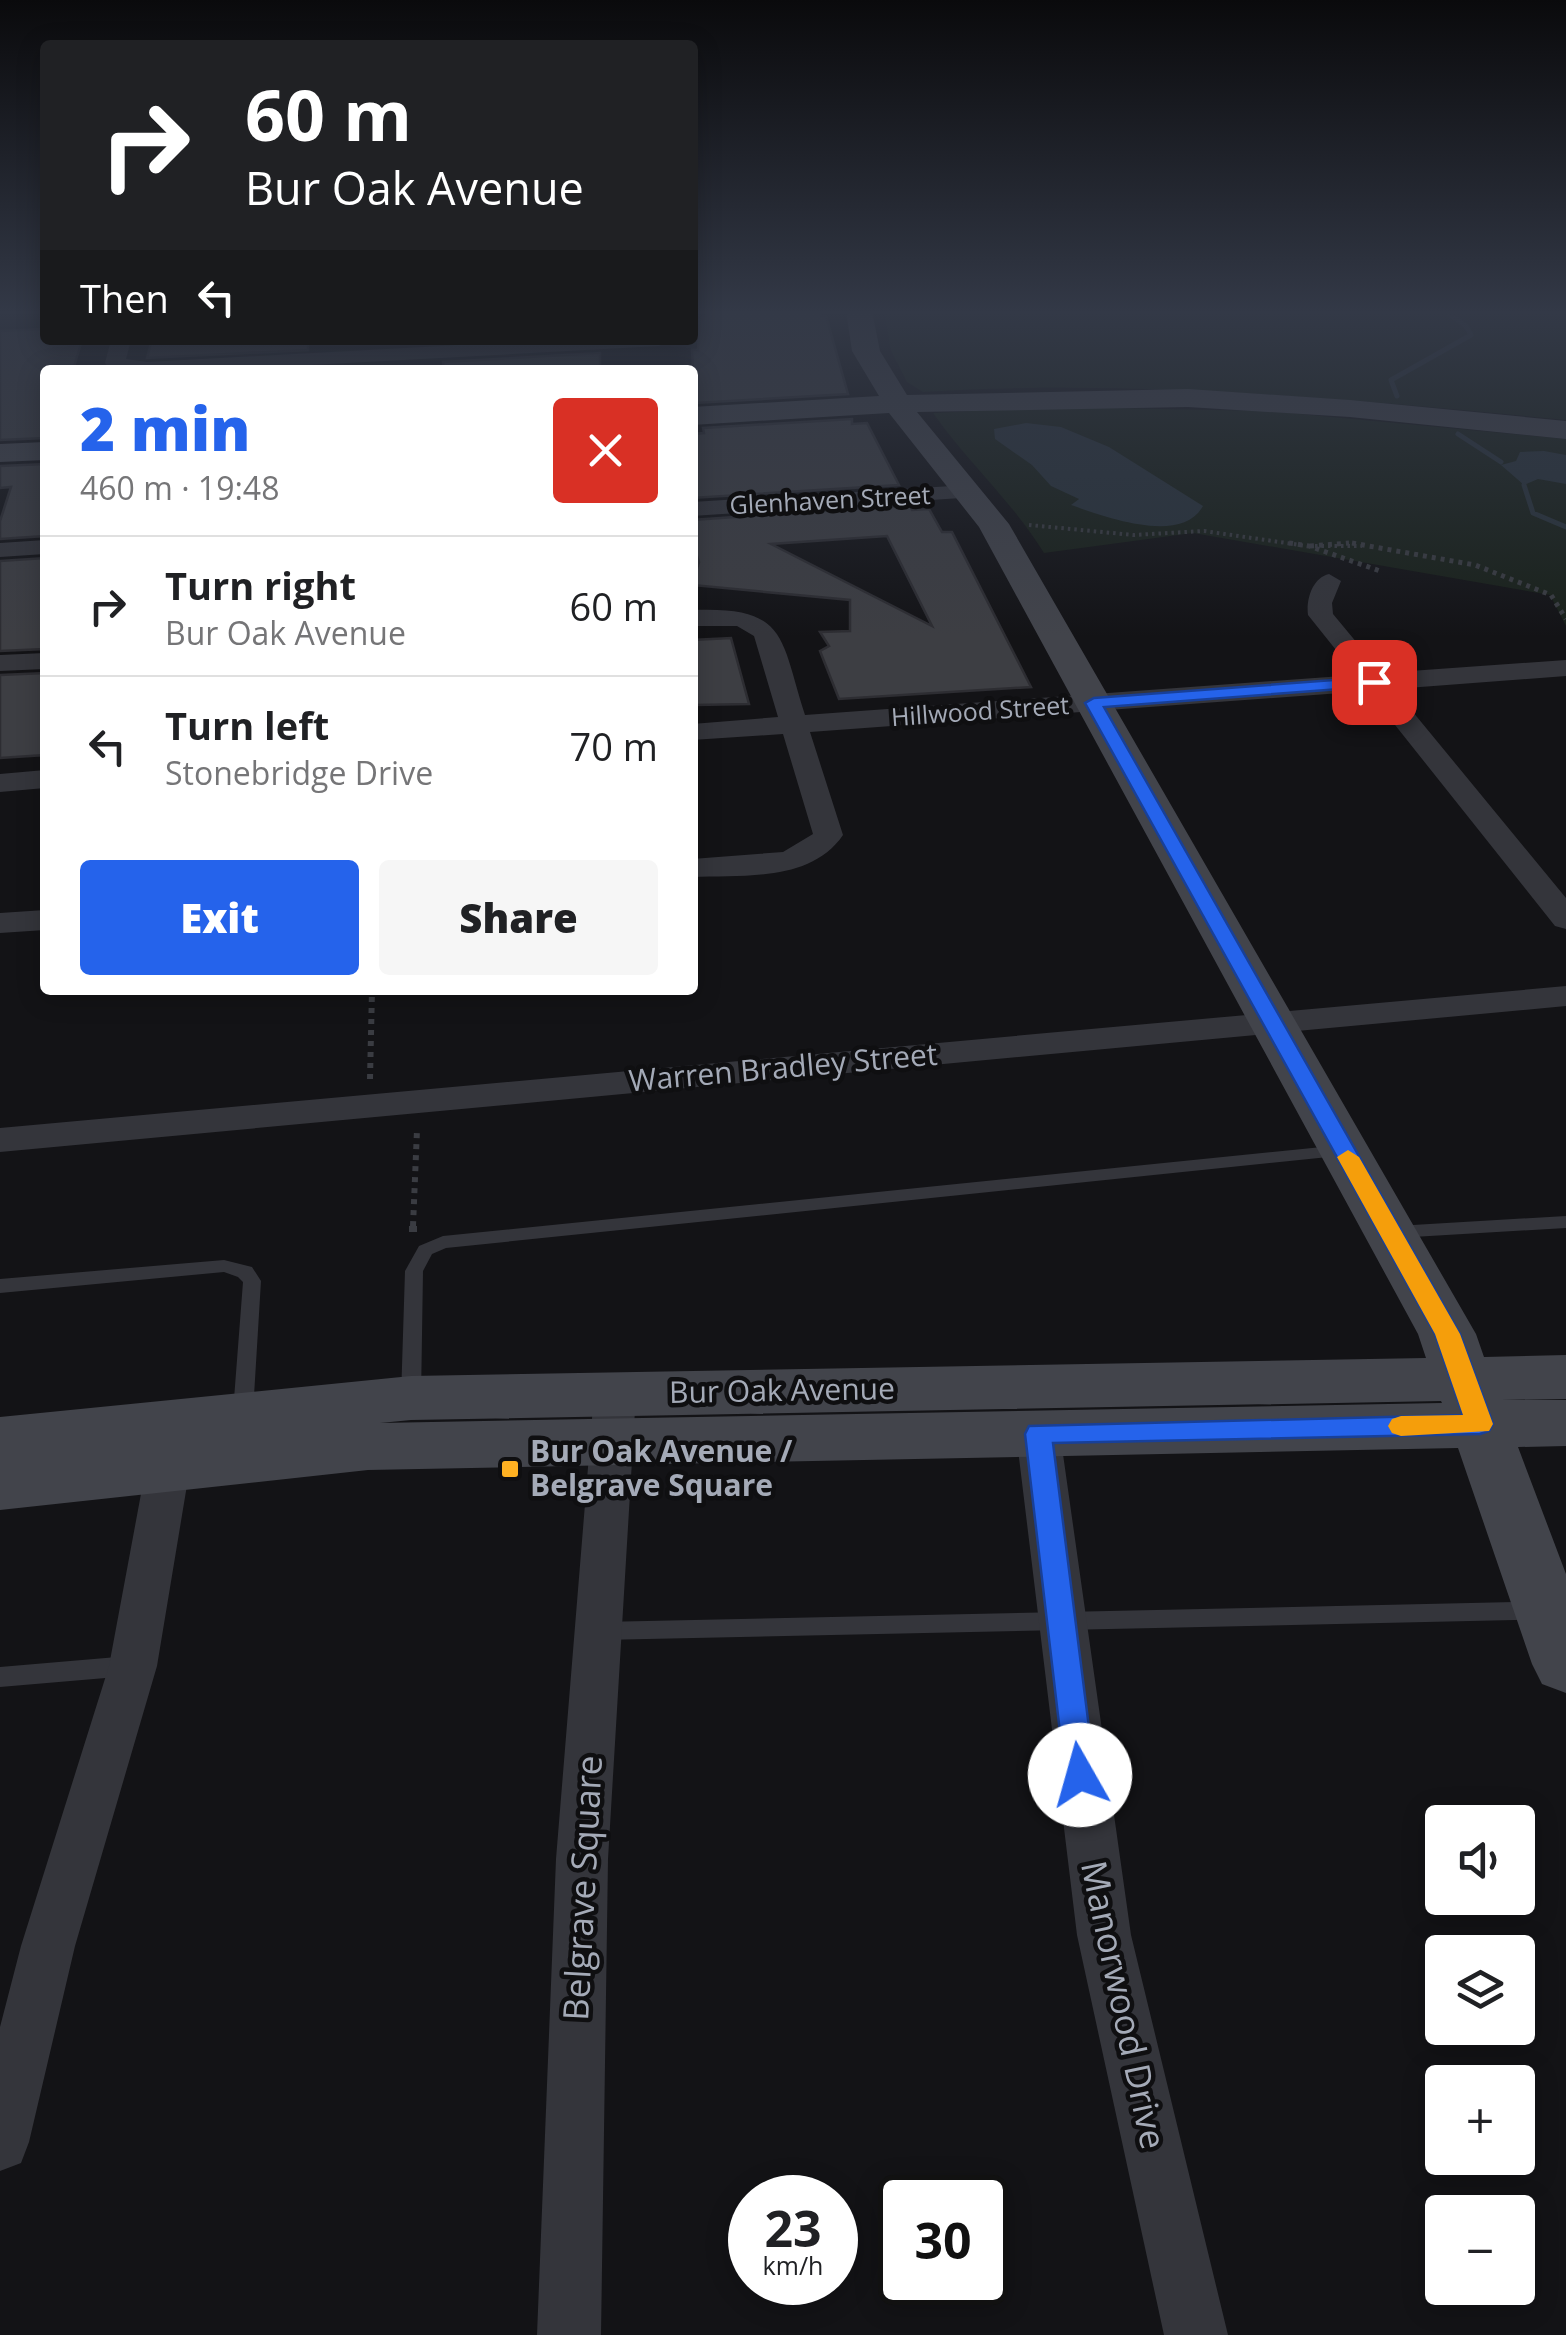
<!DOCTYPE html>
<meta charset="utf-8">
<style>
:root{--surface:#fff;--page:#f6f6f6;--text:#202124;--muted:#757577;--line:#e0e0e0;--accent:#2563eb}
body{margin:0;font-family:"Open Sans",sans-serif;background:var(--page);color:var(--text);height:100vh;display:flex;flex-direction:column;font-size:38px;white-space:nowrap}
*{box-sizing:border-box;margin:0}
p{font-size:32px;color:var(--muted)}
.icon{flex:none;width:55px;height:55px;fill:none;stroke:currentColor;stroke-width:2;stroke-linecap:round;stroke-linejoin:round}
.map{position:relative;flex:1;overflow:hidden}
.sheet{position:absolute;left:40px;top:365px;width:658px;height:630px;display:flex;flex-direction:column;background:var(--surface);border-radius:10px;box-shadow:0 5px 25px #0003}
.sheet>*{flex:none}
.guide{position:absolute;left:40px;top:40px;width:658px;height:305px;border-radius:10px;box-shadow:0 5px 25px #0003;background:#202124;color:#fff;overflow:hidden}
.fabs{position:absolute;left:1425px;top:1805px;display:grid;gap:20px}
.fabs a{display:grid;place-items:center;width:110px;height:110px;border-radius:10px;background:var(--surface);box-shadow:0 5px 25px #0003;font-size:50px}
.speed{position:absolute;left:728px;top:2175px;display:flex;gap:20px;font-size:50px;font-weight:700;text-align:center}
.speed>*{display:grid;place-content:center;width:130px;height:130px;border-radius:50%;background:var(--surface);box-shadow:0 5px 25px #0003;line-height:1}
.speed small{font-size:25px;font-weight:400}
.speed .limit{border:5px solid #111;border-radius:15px;background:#fff;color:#111}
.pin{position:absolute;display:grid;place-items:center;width:85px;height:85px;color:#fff;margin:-42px;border-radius:20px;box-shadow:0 5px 15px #0006}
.me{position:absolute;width:110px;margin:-55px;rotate:353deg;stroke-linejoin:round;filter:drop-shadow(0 0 8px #0008)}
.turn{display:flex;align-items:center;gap:35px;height:210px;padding:0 40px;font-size:45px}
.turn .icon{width:130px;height:130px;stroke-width:2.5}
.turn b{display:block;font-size:70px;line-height:85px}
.then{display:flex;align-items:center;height:95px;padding:0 40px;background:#0003;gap:20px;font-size:38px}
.round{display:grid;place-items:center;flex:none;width:105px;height:105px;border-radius:10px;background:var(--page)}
.head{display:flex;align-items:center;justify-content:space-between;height:170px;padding:0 40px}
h1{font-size:60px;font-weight:800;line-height:75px;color:var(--accent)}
.primary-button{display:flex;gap:20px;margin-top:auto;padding:20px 40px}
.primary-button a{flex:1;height:115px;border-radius:10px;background:var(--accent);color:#fff;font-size:40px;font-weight:800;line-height:115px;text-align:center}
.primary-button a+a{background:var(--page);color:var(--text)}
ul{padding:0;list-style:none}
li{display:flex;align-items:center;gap:30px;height:140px;padding:0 40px;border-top:2px solid var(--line)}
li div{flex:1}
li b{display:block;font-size:38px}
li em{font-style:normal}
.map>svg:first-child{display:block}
</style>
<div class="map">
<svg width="1566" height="2335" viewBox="0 0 1566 2335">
<rect width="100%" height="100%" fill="#131316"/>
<path fill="#19211a" d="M884,311H1566V420C1352,399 1138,379 923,392L907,382L891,351Z
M1056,407L1267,411L1566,439V626L1550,595L1193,533L1044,553C1011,500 968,463 933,413Z"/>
<path fill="#29333b" d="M1026,423L1061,427L1109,447L1203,506C1181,546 1103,516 1071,505L1079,499L1051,486L1032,465L995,439L994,429Z
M1544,451L1566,455V484L1538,479L1524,485L1501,465L1516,461L1520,452Z"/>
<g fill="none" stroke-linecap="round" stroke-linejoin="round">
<path stroke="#29333b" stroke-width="5" d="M1397,396L1391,380L1471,335L1466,326L1445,311
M1458,434L1501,462
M1524,485L1533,513L1566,527"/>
</g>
<path fill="#3d3e43" stroke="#2d2d32" stroke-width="2.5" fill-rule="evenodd" d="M712,311H820L821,316H826L848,394L695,403L692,350H698L700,319Z
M45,329V341L82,340L73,370H45V438L0,440V331Z
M238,340H308V350L147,358L151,343Z
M600,353V370H444L443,362Z
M852,419V424L867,423L899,485L692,498V434L704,433L703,428Z
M45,464V536L0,539V521L11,487L0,488V466Z
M910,505L912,510L929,509L942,532H952L1031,687L839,699L820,651L829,646L820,632L850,631V600L692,585L699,562L692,541V520ZM887,536L932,626L771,544Z
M45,558V649L0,651V561Z
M731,638L749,704L696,705L692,640Z
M45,673V755L0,758V675Z"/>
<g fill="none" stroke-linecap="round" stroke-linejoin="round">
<path stroke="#3a3c42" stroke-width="4" stroke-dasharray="2.5 4" stroke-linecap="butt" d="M1029,525L1133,535L1204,531L1307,546
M1315,546H1362"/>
<path stroke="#3a3c42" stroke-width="5" stroke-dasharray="4 5" stroke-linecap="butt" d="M1289,543L1309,546L1380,571
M1352,543L1475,565L1551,595L1566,619
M1310,546L1349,543"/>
<path stroke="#3a3c42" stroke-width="6" stroke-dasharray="5 6" stroke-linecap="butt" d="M370,1079L372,990
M413,1226L417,1130"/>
<path stroke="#3a3c42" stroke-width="8" stroke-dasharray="6 9" stroke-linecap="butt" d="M413,1232V1224"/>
<path fill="#34353b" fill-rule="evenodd" d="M1342,1145L1348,1147L1351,1151L1348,1155L446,1248L432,1254L423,1271L421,1398L418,1403H404L401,1398L405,1271L419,1246L443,1236Z
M1566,1216V1228L1396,1238L1387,1232L1396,1226Z
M224,1260L252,1267L261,1281L253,1412L250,1417L243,1420L236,1417L233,1412L243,1282L238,1277L224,1272L0,1293V1279Z
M1566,1601V1619L600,1640L592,1638L589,1631L592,1624L600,1622Z
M129,1656L137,1659L140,1666L137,1673L129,1676L0,1687V1667Z"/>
<path fill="#34353b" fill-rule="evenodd" d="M111,340H131L126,359L147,362L553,340H669L659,346L219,370L108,367L105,363Z
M968,485L976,487L979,492L976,497L692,516V502Z
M45,540V554L0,557V543Z
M1329,574L1341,581L1332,603L1333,614L1382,673L1566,660V676L1394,689L1566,898V929L1555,926L1368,691L810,732L843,835C811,882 744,875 692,877V859L783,852L813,834L783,734L692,740V724L778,717L754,636L737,626H692V610C788,606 780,637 805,715L1356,675L1308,615C1306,600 1312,578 1329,574Z
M45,653V669L0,671V655Z
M45,770V788L0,792V774Z
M45,910V930L0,933V913Z
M1566,986V1006L0,1152V1128Z
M615,1378L630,1383L636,1394L608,1859L601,2335H537L556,1859L594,1394L600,1383Z
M1038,1417L1053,1421L1060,1433L1131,1935L1228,2335H1164L1077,1935L1016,1433L1023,1421Z
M168,1450L184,1455L190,1467L157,1666L75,1946L29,2142L21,2163L0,2171V2027L21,1946L109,1666L146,1467L152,1455Z"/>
<path fill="#42444b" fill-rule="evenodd" d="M846,311H872L880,351L907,395L1188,389L1350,400L1566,421V439L1350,417L1188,407L917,412L1009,524L1476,1334L1484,1357L1566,1355V1399L1501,1400H1566V1446L1518,1447L1566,1574V1693L1542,1684L1532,1664L1458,1448L368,1470L0,1510V1417L411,1376L1426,1358L1418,1334L979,527L889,413L692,425V407L879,396L852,351ZM1441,1401L1442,1403L380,1423L411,1420Z
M45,442V460L0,462V444Z"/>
</g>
<linearGradient id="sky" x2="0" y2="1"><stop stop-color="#0a0a0c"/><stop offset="0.49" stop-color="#333947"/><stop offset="1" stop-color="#333947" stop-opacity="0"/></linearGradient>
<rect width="1566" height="637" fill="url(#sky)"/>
<path fill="#2563eb" stroke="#184099" stroke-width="2.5" d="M1374,677L1383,682L1380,686L1104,707L1460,1334L1493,1424L1489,1431L1480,1434L1053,1443L1095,1775L1091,1785L1080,1789L1069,1785L1065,1775L1025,1434L1029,1426L1463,1415L1435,1334L1085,703L1094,698Z"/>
<path fill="#f59e0b" d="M1348,1150L1359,1157L1460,1334L1493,1424L1489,1431L1401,1436L1392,1433L1388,1426L1392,1419L1401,1416L1463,1415L1435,1334L1337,1157Z"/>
<rect fill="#ffb122" stroke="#0f0f11" stroke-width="4" x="500" y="1459" width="20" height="20" rx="5"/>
<g text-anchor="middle" stroke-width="9" stroke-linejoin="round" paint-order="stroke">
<g font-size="25" fill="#a4aab7" stroke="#0f0f11">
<text transform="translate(830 500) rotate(-3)" y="9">Glenhaven Street</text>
<text transform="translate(980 711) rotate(-4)" y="9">Hillwood Street</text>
</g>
<g font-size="30" fill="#a4aab7" stroke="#0f0f11">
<text transform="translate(783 1068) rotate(-5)" y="10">Warren Bradley Street</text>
<text transform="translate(782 1391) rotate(-1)" y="10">Bur Oak Avenue</text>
</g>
<g font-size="30" font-weight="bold" fill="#a4aab7" stroke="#0f0f11" text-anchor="start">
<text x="530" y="1462">Bur Oak Avenue /<tspan x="530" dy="34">Belgrave Square</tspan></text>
</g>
<g font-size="35" fill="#a4aab7" stroke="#0f0f11">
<text transform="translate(583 1888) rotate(-87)" y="12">Belgrave Square</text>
<text transform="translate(1123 2005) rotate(78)" y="12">Manorwood Drive</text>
</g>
</g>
</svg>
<div class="fabs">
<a><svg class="icon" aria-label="sound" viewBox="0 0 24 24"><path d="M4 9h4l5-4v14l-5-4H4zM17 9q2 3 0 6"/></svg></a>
<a><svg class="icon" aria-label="layers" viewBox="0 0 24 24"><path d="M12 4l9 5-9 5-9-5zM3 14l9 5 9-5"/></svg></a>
<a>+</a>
<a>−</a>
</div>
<div class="speed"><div>23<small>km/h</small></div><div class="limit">30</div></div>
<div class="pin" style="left:1374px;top:682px;background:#d93025"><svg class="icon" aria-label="arrive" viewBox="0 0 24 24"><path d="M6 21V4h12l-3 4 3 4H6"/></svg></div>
<svg class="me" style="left:1080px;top:1775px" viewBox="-20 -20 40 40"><circle r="19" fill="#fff"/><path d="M0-13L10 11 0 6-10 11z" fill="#2563eb"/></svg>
<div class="guide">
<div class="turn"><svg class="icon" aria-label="right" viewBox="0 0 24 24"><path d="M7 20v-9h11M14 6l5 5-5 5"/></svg><div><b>60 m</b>Bur Oak Avenue</div></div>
<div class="then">Then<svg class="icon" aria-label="left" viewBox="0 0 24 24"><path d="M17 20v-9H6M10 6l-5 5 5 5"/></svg></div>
</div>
<section class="sheet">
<div class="head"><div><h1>2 min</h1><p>460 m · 19:48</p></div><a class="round" style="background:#d93025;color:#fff"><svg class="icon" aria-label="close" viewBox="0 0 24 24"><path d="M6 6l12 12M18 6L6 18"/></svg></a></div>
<ul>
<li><svg class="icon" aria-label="right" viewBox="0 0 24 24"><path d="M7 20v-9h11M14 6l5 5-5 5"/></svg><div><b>Turn right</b><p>Bur Oak Avenue</p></div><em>60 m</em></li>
<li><svg class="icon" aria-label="left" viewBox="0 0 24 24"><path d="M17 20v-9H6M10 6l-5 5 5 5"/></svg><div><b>Turn left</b><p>Stonebridge Drive</p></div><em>70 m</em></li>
</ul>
<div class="primary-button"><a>Exit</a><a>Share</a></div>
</section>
</div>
